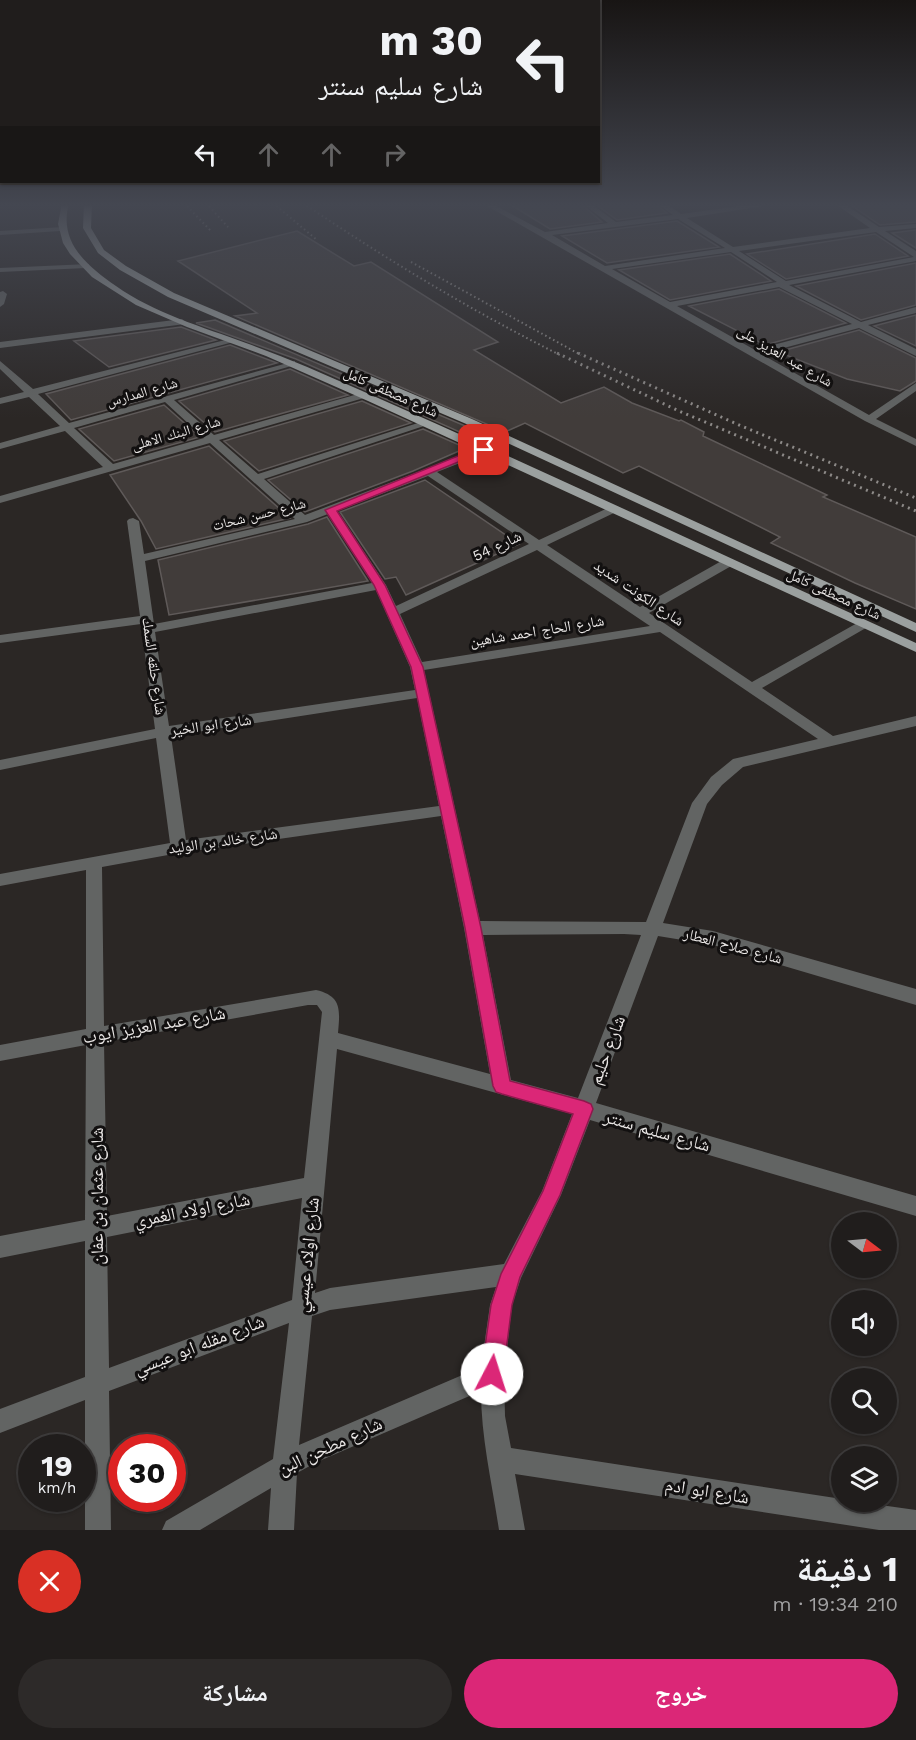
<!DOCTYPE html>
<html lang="ar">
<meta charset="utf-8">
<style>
:root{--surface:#201d1c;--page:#2d2a29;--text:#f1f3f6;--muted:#a2a2a3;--line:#3d3b3b;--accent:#db2777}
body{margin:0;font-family:"Work Sans","Noto Naskh Arabic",sans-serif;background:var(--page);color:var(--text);direction:rtl;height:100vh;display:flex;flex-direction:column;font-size:22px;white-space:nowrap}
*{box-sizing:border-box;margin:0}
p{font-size:20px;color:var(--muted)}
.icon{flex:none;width:33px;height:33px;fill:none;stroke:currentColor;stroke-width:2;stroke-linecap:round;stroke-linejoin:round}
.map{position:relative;height:1530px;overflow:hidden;direction:ltr}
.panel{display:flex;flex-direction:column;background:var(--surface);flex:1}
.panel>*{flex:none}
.guide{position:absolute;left:0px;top:0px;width:600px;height:183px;box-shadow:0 2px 4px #0004,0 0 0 2px var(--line);direction:rtl;background:#201d1c;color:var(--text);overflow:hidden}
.needle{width:39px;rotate:106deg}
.buttons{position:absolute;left:831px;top:1212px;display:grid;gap:12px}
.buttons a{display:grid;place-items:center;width:66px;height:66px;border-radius:50%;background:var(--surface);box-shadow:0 2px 4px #0004,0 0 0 2px var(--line);font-size:30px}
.speed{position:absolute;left:18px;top:1434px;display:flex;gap:12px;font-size:30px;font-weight:700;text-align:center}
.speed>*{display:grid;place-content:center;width:78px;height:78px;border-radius:50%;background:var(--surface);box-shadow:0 2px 4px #0004,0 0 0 2px var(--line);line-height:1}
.speed small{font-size:15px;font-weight:400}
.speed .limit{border:9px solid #d22;background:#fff;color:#111}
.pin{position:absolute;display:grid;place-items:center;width:51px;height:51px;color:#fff;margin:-26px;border-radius:12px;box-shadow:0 3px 9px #0006}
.me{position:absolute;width:66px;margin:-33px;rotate:5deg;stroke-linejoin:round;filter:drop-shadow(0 0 4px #0008)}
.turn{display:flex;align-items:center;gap:21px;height:126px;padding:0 18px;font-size:27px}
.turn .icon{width:78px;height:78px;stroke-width:2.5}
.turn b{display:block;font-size:42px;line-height:51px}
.lanes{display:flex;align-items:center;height:57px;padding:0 18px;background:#0003;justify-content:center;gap:30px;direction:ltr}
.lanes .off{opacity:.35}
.round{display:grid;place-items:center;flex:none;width:63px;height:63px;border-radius:32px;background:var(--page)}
.headline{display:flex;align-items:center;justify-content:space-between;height:102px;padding:0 18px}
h1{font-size:36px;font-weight:700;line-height:45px}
.action{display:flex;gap:12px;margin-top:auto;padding:12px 18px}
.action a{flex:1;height:69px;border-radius:36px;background:var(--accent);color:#fff;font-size:24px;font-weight:700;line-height:69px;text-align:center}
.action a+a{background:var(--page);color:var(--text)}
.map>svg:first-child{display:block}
</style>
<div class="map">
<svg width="916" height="1530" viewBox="0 0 916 1530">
<rect width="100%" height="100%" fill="#2b2725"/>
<path fill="#413c3a" stroke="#5f5a59" stroke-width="1.5" d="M508,203H580L602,222L550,229Z
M594,203H654L667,213L617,220Z
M848,203H916V222L880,225Z
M677,221L719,247L607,263L562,236Z
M916,230V248L892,233Z
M297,231L354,266L371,262L498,342L474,350L561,403L604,387L632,403L679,421L681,420L704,432L703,436L827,495L823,497L916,537V609L855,583L771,543L780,537L639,466L623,473L525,423L505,432L235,316L257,313L178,261Z
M875,234L908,256L786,279L747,254Z
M730,254L771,281L670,300L619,270Z
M916,263V305L861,320L796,286Z
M779,289L846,323L765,345L689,306Z
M916,315V346L874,326Z
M215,320L463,425L491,438L482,442L296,359L196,323Z
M181,327L216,340L109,367L74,341Z
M859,330L916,358V381L900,391L847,379L778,352Z
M230,345L277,363L71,420L46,394Z
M290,369L348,395L215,432L179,401Z
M362,401L411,423L259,471L224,441Z
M164,405L200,437L114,461L79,429Z
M423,429L466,448L413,471L305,512L268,480Z
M209,446L290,518L156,549L141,521L110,475Z
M425,480L519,544L406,595L396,577L385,579L340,512Z
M327,517L368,581L169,615L158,560L308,524Z"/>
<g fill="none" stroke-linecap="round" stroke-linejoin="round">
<path fill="#626463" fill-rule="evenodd" d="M482,203H491L545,232L608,223L582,203H590L616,222L673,215L656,203H665L681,214L761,203H784L687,218L733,247L870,228L834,203H843L879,227L916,224V228L885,231L916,251V261L789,285L861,322L916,307V313L868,325L916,349V356L859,328L761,354L869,415L916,383V391L876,419L916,439V446L865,421ZM678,219L725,248L605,266L552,235ZM876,232L914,257L786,281L739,251ZM731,252L777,282L670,302L612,269ZM779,287L852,324L755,350L677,306Z
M63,227V231H60L0,235V231Z
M89,264V268H86L0,272V268Z
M3,291L7,294L4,304L0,307V292Z
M182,319L186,322L185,324L0,348V342Z
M229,339L237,341L38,394L69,423L295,361V365L174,400L214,435L358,394H364V398L219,440L258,474L421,422L430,424L264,479L305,515L484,447L488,448V452L437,472L539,540L610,507H618V511L547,545L640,607L725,559H733V565L649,613L752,682L859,622H869L871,625L762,688L833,736L916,716V726L743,767L722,785L707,804L663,923L713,931L916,989V1005L713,945L658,936L596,1103L916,1196V1216L590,1120L561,1195L521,1278L512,1305L504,1374L505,1416L511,1448L842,1499V1502H859L916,1510V1530H879L515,1474L525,1530H499C492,1483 481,1438 481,1391L317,1462L297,1473L294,1530H268L271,1488L200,1530H162L166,1521L273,1459L289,1323L109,1391L111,1530H85V1400L0,1433V1409L85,1377V1241L0,1258V1236L85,1220L86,1045L0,1061V1045L86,1029V870L0,886V874L170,843L156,738L0,770V760L155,729L141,624L0,643V635L140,616L127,521L129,519L133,518L139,521L144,554L295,519L210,443L0,503V496L103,467L65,431L0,449V443L60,426L29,397L0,404V398L24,392L0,369V361L33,389ZM165,402L204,438L113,464L74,428ZM428,476L529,544L396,606L386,585L337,511ZM328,514L372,583L154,624L145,561L307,522ZM537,550L650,626L422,662L400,614ZM376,590L410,667L415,690L169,726L155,632ZM660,632L818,739L733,759L711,777L692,803L646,922L480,921L424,670ZM417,698L439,806L186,840L171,736ZM441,816L464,928L490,1074L338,1033C340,1010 342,996 316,990L104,1026L102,867L179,853ZM624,934L641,935L578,1098L511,1080L483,935ZM308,1005H317L322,1012L304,1178L107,1216L104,1042ZM337,1049L572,1114L542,1191L504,1264L330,1288L315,1293ZM302,1198L292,1300L109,1368L107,1237ZM496,1287L490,1305L481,1367L299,1445L312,1316L330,1310Z"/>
<path fill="#9ba09f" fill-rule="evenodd" d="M62,203H69C58,242 87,266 116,286C154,313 203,327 246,343C285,357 322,373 360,390C547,472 731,559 916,643V652L368,401L266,356L187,327L136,305L92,277L70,254L63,243L58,224Z
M84,203H92L91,228L104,250L126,266L174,293L472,419L916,623V632L464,423L168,297L120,270L98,253L83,228Z"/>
<path stroke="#8d8a88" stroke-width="2" stroke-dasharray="1.5 3" stroke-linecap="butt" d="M184,203L211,231
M206,203L228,227
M273,203L317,240
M303,203C386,259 470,310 560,355
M411,262L581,355"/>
<path stroke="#8d8a88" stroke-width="3" stroke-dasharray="2 4.5" stroke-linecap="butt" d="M557,353L679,411L916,511
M578,353L739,425L916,498"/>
</g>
<linearGradient id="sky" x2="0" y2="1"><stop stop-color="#181514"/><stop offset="0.49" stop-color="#444751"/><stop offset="1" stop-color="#444751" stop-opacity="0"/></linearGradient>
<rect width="916" height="418" fill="url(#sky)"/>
<path fill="#db2777" stroke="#8e194d" stroke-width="1.5" d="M480,447L488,450L337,511L385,585L423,667L481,928L510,1081L584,1101L591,1104L593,1109L560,1195L520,1277L512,1305L503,1374L500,1382L492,1385L484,1382L481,1374L491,1305L501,1274L543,1191L573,1114L502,1094L496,1092L493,1086L465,928L411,667L374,585L325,510Z"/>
<g text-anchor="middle" stroke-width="6" stroke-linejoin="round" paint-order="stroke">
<g font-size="14" fill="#e9e6e5" stroke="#121010">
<text transform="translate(785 356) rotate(30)" y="5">شارع عبد العزيز على</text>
<text transform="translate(142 392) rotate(-16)" y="5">شارع المدارس</text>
<text transform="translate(391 392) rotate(24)" y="5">شارع مصطفى كامل</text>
<text transform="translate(176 433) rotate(-16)" y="5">شارع البنك الاهلى</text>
<text transform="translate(259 514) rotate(-14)" y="5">شارع حسن شحات</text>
<text transform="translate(834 594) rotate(25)" y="5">شارع مصطفى كامل</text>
</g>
<g font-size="15" fill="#e9e6e5" stroke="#121010">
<text transform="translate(497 546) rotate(-25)" y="5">شارع 54</text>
<text transform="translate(639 593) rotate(34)" y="5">شارع الكونت شديد</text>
<text transform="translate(537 631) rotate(-9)" y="5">شارع الحاج احمد شاهين</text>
<text transform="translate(154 666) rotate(82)" y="5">شارع حلقه السمك</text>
<text transform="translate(211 725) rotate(-8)" y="5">شارع ابو الخير</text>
<text transform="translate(223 841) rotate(-8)" y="5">شارع خالد بن الوليد</text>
<text transform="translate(733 946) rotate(15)" y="5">شارع صلاح العطار</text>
</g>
<g font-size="18" fill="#e9e6e5" stroke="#121010">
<text transform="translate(154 1025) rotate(-10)" y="6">شارع عبد العزيز ايوب</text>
<text transform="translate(607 1050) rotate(-69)" y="6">شارع حليم</text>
<text transform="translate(657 1131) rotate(16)" y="6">شارع سليم سنتر</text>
<text transform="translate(97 1196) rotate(-90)" y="6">شارع عثمان بن عفان</text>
<text transform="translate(192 1210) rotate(-11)" y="6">شارع اولاد الغمري</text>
<text transform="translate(307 1255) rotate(-84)" y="6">شارع اولاد عيسي</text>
<text transform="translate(199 1345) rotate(-21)" y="6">شارع مقله ابو عيسي</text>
<text transform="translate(330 1446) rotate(-25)" y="6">شارع مطحن البن</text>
<text transform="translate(707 1491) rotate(9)" y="6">شارع ابو ادم</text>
</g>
</g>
</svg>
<div class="buttons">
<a><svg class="needle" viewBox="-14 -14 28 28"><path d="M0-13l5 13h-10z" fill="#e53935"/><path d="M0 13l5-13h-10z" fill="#a2a2a3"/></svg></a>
<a><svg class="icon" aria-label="sound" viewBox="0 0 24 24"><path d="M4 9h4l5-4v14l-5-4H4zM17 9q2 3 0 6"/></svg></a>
<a><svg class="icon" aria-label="search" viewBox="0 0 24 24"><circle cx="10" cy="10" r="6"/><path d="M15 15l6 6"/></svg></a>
<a><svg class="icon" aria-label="layers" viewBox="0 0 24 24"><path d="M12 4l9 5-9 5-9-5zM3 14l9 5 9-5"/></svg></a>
</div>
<div class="speed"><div>19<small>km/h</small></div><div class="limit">30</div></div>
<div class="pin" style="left:484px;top:450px;background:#d93025"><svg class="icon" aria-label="arrive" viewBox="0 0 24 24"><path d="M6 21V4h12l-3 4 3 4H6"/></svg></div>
<svg class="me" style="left:492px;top:1374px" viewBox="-20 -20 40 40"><circle r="19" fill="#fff"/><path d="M0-13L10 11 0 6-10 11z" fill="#db2777"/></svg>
<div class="guide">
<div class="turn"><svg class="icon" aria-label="left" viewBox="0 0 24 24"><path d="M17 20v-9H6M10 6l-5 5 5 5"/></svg><div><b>30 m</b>شارع سليم سنتر</div></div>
<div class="lanes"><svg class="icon" aria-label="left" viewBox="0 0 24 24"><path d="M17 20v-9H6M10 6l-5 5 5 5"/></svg><svg class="icon off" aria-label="ahead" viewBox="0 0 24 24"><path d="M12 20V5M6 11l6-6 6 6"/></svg><svg class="icon off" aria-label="ahead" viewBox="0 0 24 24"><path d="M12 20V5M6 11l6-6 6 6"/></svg><svg class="icon off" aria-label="right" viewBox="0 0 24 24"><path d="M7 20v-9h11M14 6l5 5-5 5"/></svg></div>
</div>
</div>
<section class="panel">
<div class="headline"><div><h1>1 دقيقة</h1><p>210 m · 19:34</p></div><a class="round" style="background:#d93025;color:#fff"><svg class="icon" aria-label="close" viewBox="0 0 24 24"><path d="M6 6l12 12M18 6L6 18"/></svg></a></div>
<div class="action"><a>خروج</a><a>مشاركة</a></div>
</section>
